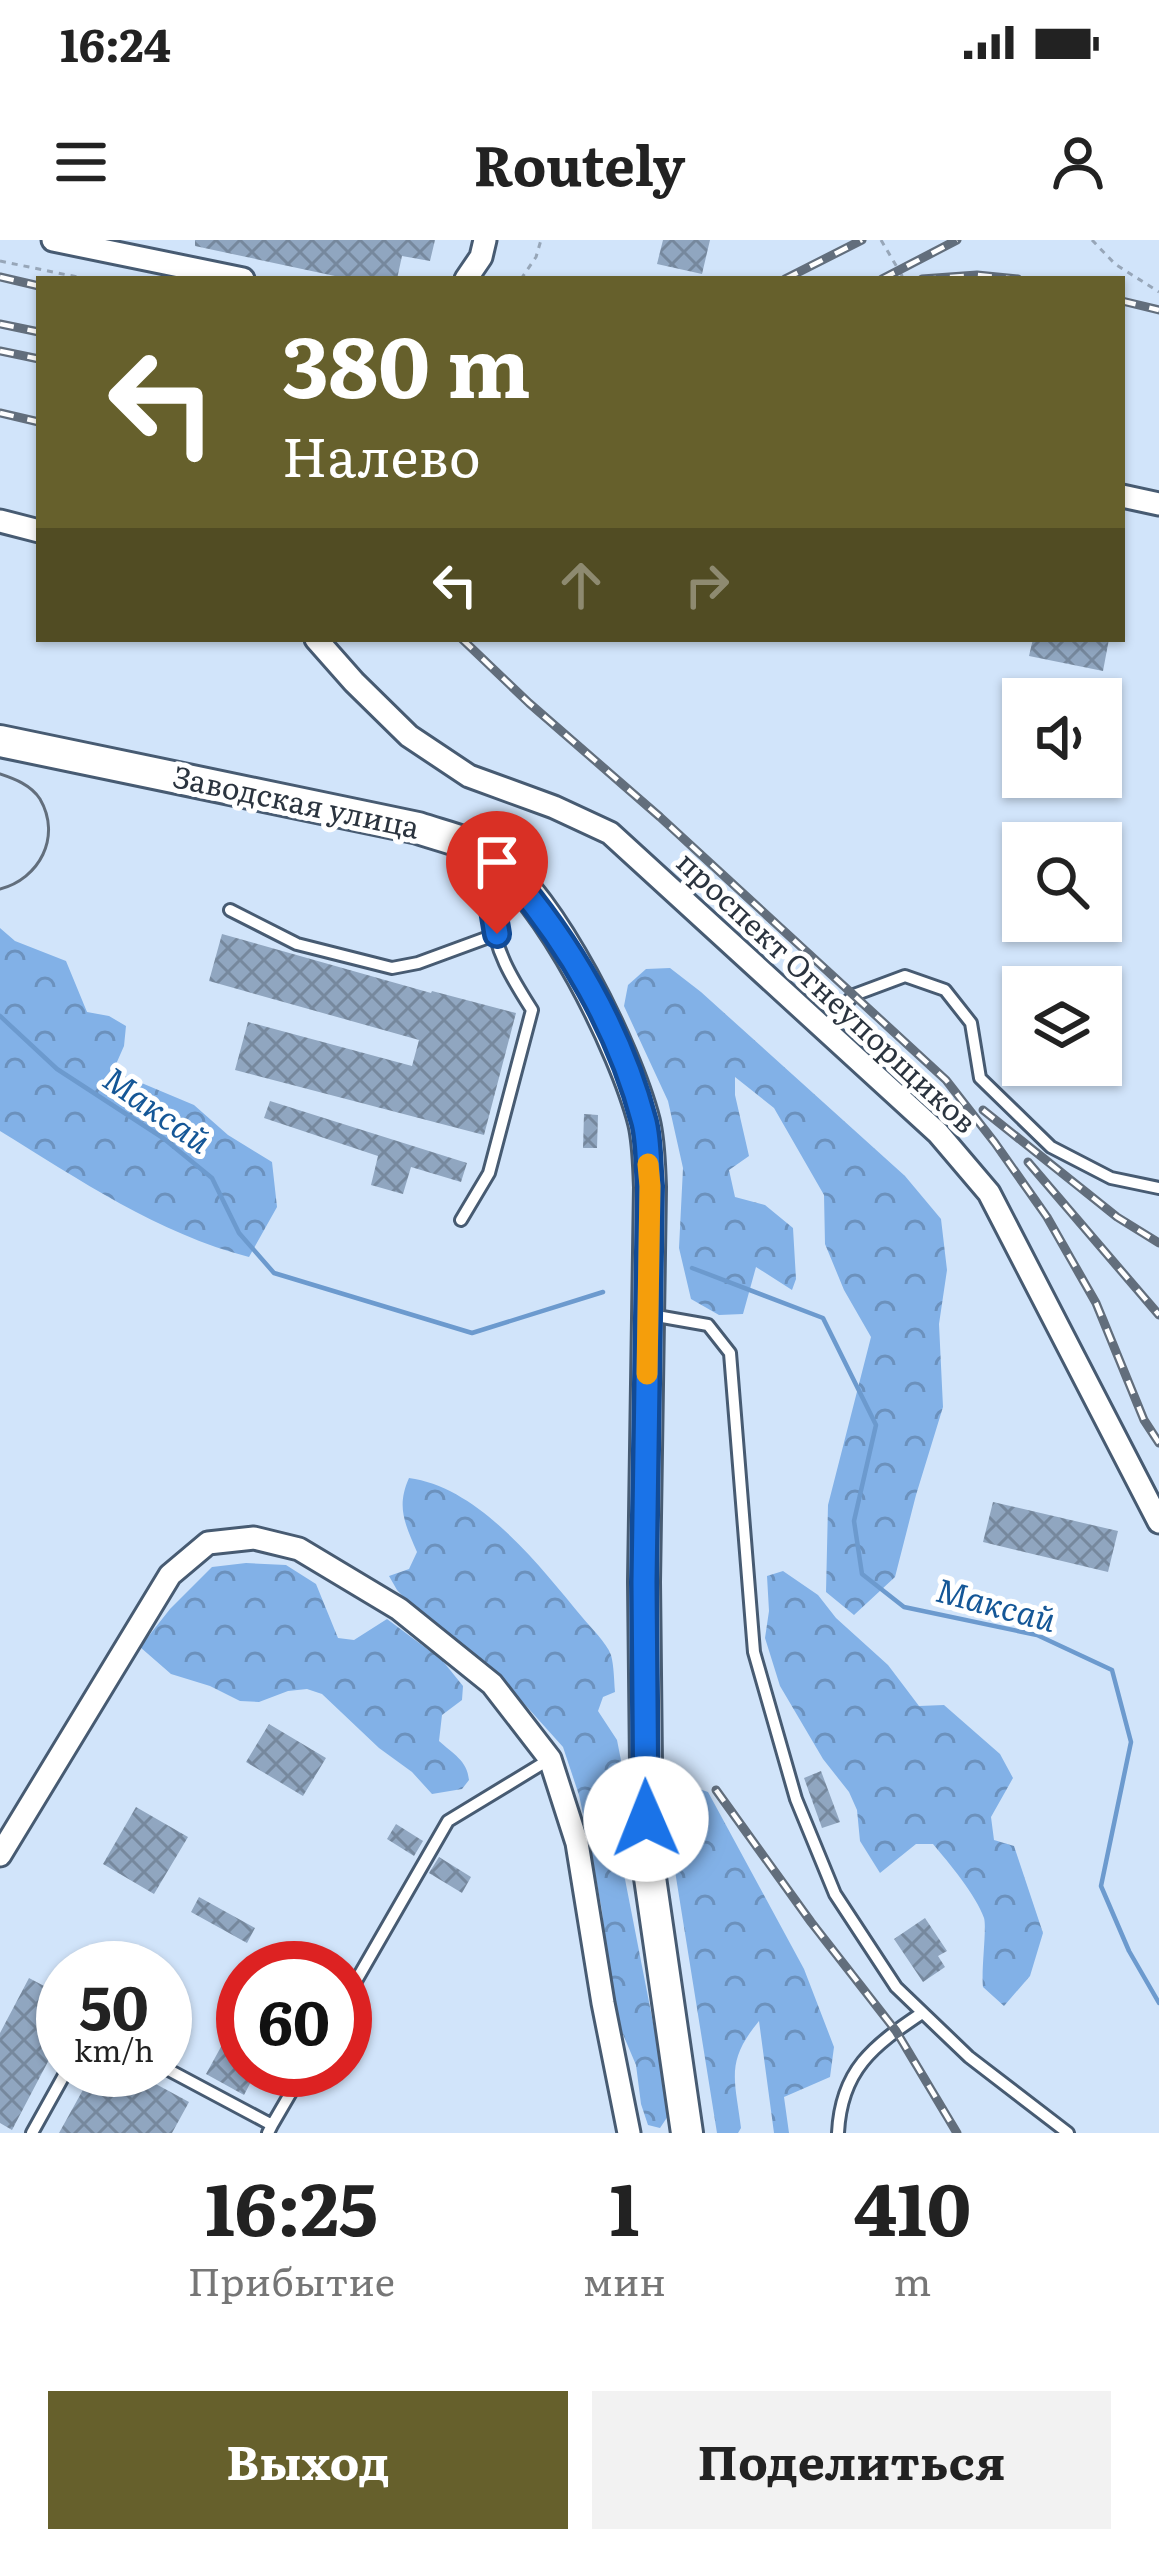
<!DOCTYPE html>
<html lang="ru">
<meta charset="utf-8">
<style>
:root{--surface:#fff;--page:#f2f2f2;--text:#222;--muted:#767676;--accent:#66602c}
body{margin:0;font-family:Literata,serif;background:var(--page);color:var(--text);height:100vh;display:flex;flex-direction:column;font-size:45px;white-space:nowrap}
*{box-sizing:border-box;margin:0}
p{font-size:39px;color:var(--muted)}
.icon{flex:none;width:66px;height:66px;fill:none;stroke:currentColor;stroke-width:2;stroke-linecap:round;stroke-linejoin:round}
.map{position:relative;height:1893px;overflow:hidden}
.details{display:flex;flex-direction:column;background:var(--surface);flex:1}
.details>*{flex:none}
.guide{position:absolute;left:36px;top:36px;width:1089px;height:366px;border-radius:0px;box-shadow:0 3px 9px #0004;background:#66602c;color:#fff;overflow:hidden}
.fabs{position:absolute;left:1002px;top:438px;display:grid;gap:24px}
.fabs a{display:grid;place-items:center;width:120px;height:120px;border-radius:0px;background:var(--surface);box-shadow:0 3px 9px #0004;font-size:60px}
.speed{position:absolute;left:36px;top:1701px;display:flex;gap:24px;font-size:60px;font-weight:700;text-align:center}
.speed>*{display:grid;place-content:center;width:156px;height:156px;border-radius:50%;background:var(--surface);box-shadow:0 3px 9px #0004;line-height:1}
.speed small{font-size:30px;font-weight:400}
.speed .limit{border:18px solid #d22;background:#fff;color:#111}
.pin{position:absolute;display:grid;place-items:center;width:102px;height:102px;color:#fff;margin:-123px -51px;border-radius:50% 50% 50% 0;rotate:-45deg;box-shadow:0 0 12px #0007}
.pin .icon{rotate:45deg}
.me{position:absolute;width:132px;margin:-66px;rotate:359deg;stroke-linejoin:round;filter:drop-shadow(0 0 9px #0008)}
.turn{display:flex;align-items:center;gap:42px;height:252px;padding:0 48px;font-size:54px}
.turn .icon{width:156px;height:156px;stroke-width:2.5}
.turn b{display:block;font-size:84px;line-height:102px}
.lanes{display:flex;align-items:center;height:114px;padding:0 48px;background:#0003;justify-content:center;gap:60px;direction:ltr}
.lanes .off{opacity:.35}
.eta{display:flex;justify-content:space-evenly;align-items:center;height:204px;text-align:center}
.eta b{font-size:72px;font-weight:700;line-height:84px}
.button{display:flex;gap:24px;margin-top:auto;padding:24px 48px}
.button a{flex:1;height:138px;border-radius:0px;background:var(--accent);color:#fff;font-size:48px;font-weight:700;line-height:138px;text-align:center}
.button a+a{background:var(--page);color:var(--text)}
.status{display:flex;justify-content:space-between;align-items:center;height:84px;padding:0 60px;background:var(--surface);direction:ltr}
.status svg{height:33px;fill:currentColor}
header{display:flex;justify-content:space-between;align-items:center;height:156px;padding:0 48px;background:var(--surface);font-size:54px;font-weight:700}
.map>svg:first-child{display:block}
</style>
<div class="status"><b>16:24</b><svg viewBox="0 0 49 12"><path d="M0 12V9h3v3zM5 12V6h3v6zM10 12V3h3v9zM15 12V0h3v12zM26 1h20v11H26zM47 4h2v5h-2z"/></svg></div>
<header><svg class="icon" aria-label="menu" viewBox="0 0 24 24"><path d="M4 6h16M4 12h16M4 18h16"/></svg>Routely<svg class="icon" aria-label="person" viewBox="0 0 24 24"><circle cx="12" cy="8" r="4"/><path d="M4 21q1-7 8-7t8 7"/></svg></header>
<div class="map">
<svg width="1159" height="1893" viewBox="0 0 1159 1893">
<defs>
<pattern id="forest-crowns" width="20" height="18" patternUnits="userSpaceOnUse" patternTransform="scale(3)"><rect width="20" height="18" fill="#82b1e7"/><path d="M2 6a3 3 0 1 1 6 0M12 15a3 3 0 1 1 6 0" fill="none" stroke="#6b91bd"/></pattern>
<pattern id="building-cross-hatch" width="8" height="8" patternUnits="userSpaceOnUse" patternTransform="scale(3)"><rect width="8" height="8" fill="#90a6c0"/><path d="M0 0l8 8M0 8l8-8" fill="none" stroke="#76889d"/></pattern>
</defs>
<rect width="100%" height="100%" fill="#d1e4fa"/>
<path fill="url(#forest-crowns)" d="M0,688L15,701L66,721L87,772L109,776L126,786L124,806L113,831L194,865L228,895L272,922L277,967L249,1017C159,994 78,939 0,891Z
M670,728L701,752L905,936L941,979L947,1030L939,1084L943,1167L916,1255L895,1337L854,1375L826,1352L828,1265L871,1097L844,1050L825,1004L824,955L774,868L735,837V855L749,916L729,930L735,957L765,965L793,988L796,1039L792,1050L756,1027L743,1074L719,1075L691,1059L679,1008L683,928L668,861L624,766L628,745L646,729Z
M409,1238C479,1247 540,1326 582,1377C591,1388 606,1402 611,1415C614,1426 614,1440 615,1452L603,1457L598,1471L617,1500L626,1546L611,1595L623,1629L667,1854L668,1876L660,1888L648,1885L641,1864L636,1825L622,1792L608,1733L602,1671L590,1607L579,1555L563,1507L493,1429L426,1381L397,1350L389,1336L409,1329L417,1312C405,1284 396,1267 409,1238Z
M246,1323L286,1325L316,1344L338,1398L354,1400L387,1379L442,1420L463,1446L462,1460L442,1475L439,1501C453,1514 467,1520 469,1540L462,1549L432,1554L412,1532L379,1508L322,1454L307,1449L288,1451L259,1462L240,1461L210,1446L171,1434L140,1407L170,1369L212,1327Z
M783,1331L818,1355L836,1378L888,1425L919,1466L944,1465L1000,1514L1013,1538L991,1577L994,1600L1014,1606L1043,1693L1030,1736L1004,1766L983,1747C981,1729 987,1688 984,1678C976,1655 949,1623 933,1604H916L880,1633L860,1601L857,1570L849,1552L823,1519L780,1446L765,1398L769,1371L767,1336Z
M676,1541L708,1552L804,1729L834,1807L830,1837L784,1857L789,1893H774L759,1781C725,1822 735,1839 741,1888L738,1893H717L671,1606Z"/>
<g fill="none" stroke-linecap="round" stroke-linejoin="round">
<path stroke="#6c9ace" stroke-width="4.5" d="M0,776L57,829L163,898L212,938L239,993L274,1033L472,1093L603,1052
M692,1028L823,1078L876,1185L854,1281L862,1334L904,1367L1037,1395L1112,1430L1131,1502L1101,1646L1129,1711L1159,1763"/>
</g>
<path fill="url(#building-cross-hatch)" d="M195,0H435L430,21L402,16L397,39H349L195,6Z
M663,0H710L702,34L657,24Z
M1033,399H1109L1103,431L1029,416Z
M222,694L431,753L432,751L516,773L484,895L235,830L248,782L412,826L419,800L209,741Z
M270,861L467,923L461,942L411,927L403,954L371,945L378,916L264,878Z
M584,874L598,875L597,908H583Z
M993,1262L1118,1291L1108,1332L983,1302Z
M269,1484L326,1518L303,1556L246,1522Z
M821,1531L840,1582L822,1588L804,1538Z
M136,1567L188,1597L154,1654L103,1624Z
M396,1584L423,1601L414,1616L387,1599Z
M439,1617L471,1637L462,1653L429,1633Z
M199,1657L255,1688L247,1703L191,1672Z
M925,1678L947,1711L938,1716L945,1727L923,1742L894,1699Z
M29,1738L63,1756V1793L12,1890L0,1883V1793Z
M243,1767V1830H257L244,1855L206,1834Z
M94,1830H130L189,1862L172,1893H59Z"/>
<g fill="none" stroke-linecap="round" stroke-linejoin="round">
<g stroke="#475b72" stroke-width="16">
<path id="lane" d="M230,670L297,704L392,728L418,723L497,694
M823,788L854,755L905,736L945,750L971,783L980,838L1051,907L1111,938L1159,948
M461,980L489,933L532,770C514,742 491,706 493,671C494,659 502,645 506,634
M651,1075L708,1085L730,1113L754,1412L796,1559L835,1654L896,1747L969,1817L1068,1893
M345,1760L448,1581L550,1519
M165,1828L272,1885L268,1893
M272,1885L304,1830
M32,1893L67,1830
M838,1893C841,1830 873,1806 922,1773"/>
</g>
<g stroke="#475b72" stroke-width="27">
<path id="street" d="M53,0L243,39
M466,39L481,17L485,0
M1122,256L1159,264
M0,281L39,291
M316,399L354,442L409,496L469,536L554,567L610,593L938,893L989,953L1159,1282
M0,1615L170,1335L208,1303L254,1298L299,1309L399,1369L492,1444L550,1519L577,1603L603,1763L629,1893"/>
</g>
<g stroke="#475b72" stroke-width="36">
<path id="primary" d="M0,501L418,588C441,596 467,601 487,614C550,654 626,811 644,882C649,903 649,926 650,947L644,1342L647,1617L687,1893"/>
</g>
<path stroke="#97a6b8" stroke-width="3" stroke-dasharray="6 6" stroke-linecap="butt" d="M881,0L904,39
M1092,0L1115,24L1159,52
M0,21L87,39
M521,39L536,17L541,0"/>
<use href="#lane" stroke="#fff" stroke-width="10"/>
<use href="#street" stroke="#fff" stroke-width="21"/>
<use href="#primary" stroke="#fff" stroke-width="30"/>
<path stroke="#626e7c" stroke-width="3" d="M0,534C15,539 31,545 40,559C62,597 39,639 0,649"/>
<g stroke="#626e7c" stroke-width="9">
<path id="rail" d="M0,37L39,46
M785,39L862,0
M882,39L957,0
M922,39L977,35L1018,39
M1122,61L1159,70
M0,84L39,92
M0,111L39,119
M0,173L39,182
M462,399L529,463L660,577L946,840L995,903L1047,977L1096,1063L1144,1180L1159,1203
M983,870L1117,977L1159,1003
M1028,922L1159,1075
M716,1550L811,1682L896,1791L957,1893"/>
</g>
<use href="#rail" stroke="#fff" stroke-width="4.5" stroke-dasharray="14" stroke-linecap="butt"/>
</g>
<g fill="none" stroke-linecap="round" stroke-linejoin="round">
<g stroke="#114b97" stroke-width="30">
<path id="route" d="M497,694L493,670L507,631C569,702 620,790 644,882C649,902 648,925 650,946L644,1342L646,1579"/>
</g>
<use href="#route" stroke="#1a73e8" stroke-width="21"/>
<path stroke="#f59e0b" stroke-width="21" d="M647,1134L650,946L648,924"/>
</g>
<g text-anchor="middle" stroke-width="10" stroke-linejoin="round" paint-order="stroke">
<g font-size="30" fill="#2b343f" stroke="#fff">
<text transform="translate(296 563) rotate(12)" y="10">Заводская улица</text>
<text transform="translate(826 753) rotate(43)" y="10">проспект Огнеупорщиков</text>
</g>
<g font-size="33" font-style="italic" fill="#155797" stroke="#fff">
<text transform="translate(157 870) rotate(35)" y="12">Максай</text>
<text transform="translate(996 1365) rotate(15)" y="12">Максай</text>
</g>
</g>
</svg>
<div class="fabs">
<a><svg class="icon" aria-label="sound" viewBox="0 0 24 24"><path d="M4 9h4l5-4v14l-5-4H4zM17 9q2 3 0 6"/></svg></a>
<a><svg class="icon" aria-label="search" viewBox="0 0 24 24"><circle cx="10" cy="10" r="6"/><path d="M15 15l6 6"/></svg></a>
<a><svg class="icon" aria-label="layers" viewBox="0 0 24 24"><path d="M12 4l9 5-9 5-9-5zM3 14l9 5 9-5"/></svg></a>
</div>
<div class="speed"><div>50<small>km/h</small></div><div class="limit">60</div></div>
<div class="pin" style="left:497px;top:694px;background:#d93025"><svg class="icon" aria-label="arrive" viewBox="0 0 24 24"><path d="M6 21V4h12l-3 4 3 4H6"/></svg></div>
<svg class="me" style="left:646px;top:1579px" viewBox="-20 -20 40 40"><circle r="19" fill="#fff"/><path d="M0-13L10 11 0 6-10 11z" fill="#1a73e8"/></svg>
<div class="guide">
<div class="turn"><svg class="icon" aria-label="left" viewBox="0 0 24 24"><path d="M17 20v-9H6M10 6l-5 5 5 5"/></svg><div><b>380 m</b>Налево</div></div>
<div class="lanes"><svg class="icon" aria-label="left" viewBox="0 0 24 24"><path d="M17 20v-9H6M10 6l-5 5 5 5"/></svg><svg class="icon off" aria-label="ahead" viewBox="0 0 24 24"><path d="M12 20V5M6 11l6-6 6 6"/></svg><svg class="icon off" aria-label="right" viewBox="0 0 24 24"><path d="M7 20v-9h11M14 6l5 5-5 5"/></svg></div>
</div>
</div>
<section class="details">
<div class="eta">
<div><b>16:25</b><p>Прибытие</p></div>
<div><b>1</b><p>мин</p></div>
<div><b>410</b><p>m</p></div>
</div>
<div class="button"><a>Выход</a><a>Поделиться</a></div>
</section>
